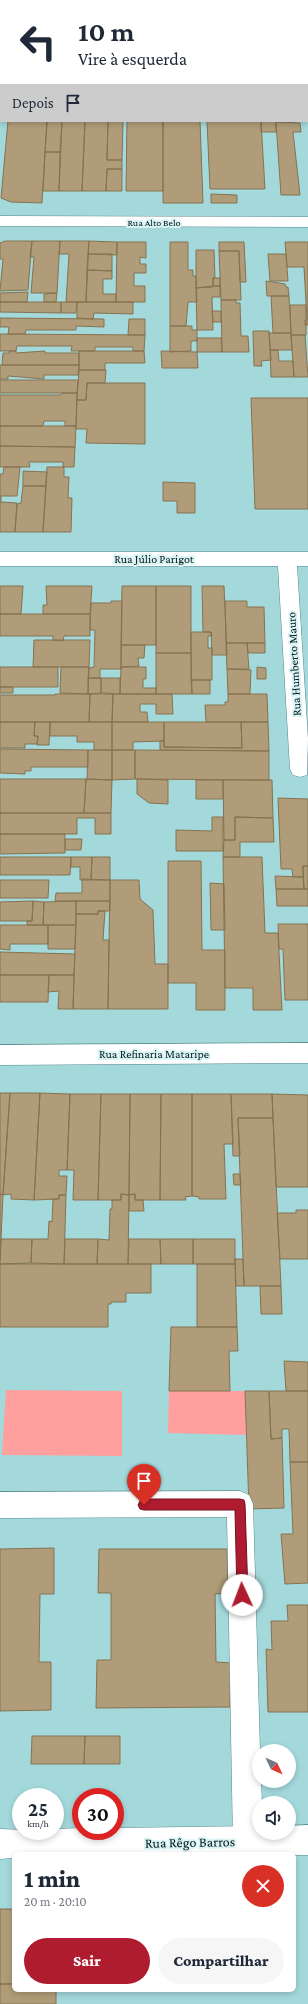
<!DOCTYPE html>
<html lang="pt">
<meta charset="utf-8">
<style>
:root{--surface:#fff;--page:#f6f6f7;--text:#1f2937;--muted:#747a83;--accent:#af1b2f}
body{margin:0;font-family:"Crimson Pro",serif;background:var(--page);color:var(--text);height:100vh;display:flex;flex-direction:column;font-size:15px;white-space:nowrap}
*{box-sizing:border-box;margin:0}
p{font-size:13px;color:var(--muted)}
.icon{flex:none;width:22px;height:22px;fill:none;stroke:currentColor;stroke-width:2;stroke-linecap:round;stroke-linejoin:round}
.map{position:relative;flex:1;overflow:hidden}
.panel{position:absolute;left:12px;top:1852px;width:284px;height:140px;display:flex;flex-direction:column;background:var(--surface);border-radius:6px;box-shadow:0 2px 6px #0003}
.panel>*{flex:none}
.top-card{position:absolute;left:0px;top:0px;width:308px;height:122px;box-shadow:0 2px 6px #0003;background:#fff;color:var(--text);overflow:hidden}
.needle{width:26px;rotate:134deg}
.controls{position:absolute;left:252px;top:1744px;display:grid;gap:8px}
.controls a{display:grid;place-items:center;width:44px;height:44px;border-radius:50%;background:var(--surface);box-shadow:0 2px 6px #0003;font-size:20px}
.speed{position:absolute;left:12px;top:1788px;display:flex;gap:8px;font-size:20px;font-weight:700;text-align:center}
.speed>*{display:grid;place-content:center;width:52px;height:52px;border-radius:50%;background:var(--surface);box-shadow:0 2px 6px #0003;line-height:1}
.speed small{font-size:10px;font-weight:400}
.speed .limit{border:6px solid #d22;background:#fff;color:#111}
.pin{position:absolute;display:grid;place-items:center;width:34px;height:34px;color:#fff;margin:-41px -17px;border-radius:50% 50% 50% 0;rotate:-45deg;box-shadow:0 0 4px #0007}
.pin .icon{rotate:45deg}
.me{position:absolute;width:44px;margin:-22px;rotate:358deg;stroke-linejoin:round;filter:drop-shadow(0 0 3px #0008)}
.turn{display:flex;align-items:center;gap:14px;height:84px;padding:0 12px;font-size:18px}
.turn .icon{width:52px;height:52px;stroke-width:2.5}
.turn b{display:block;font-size:28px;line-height:34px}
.then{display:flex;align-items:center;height:38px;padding:0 12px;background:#0003;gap:8px;font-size:15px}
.round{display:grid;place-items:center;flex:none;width:42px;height:42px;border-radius:21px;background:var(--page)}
.head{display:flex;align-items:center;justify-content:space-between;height:68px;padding:0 12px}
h1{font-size:24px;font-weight:800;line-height:30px}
.button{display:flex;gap:8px;margin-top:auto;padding:8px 12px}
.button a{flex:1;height:46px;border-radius:24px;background:var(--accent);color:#fff;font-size:16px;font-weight:800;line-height:46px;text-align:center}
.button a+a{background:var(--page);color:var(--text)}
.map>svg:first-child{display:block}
</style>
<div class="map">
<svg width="308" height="2004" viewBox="0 0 308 2004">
<rect width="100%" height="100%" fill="#a4d9dc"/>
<path fill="#ffa09e" d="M6,1390L122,1391V1456L2,1455Z
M169,1391H245L247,1435L168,1433Z"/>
<path fill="#b09c78" stroke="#857250" d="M268,0H308V89L307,1Z
M8,121H47L42,203L11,202L1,198Z
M47,121H62L60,152H45Z
M62,121H85L82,191H59Z
M85,121H108L107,160H122V169H107L106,191H82Z
M108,121H123L122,160H107Z
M127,121H163V191H126Z
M163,121H200L203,203H163Z
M207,121H261L265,189H210Z
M261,121H276V132H261Z
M276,122L300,123L301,132H293L300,195H281Z
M45,152H60L59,191H43Z
M107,169H122V191H106Z
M211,194L237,195V203H211Z
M5,241H32L28,290L0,291L3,259H0V243Z
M32,241H60L57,293H31L34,257H30Z
M60,241H89L86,302H66L69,254H59Z
M89,241L117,242V255L88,254Z
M117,242H146V258L140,257V264H146V273H134V286H145V302H116Z
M170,242H188V270H193V276H196L197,302H188L186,326H170Z
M219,242H244L246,282H240L239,251H219Z
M285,242H308V325H305V320H307L304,267H287Z
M196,250H214L215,278H213V287L196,288Z
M219,251H239L241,300H221Z
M88,254H112V271L87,270Z
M268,254H286L288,281H270Z
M87,270L112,271V279H103V294H116V302H86Z
M213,278H220V286H213Z
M266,281L285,284L286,287H288L289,296H267Z
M213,286H220V297H212L213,330H197L196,288Z
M28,292L27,302H0V293Z
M57,293L56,302H44V294Z
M271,296H289L291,333H273Z
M221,300H236V303H240L241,336H248L249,352H222Z
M0,302H61V313L0,312Z
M61,302H77L76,313H61Z
M77,302H133V314L94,313L93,319L77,318Z
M290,305H306V335H291Z
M212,311H221V322H213Z
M0,318L104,319V327L76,326V330H26L25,334H8L9,327H0Z
M129,319H145V335H128Z
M170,326H192V330H197V341H191V351L170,352Z
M253,331H269L271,360L261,361L262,366H254Z
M269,333H291L292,350H270Z
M0,334L145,335L144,351H133V347H95V351H71L72,346H17L16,351H0Z
M291,335H305L308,377H294Z
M197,338H221L222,352H197Z
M270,350H278L279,361H293L294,377H271Z
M9,351H16V353L45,351V353H79V365H2L3,353H10Z
M79,351H144L145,363H105V370H79Z
M161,351L197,352L198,368H162Z
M0,365H79L78,375H44V379L8,376V379H0Z
M79,370H106L105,383H87L86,400H77Z
M0,380H78L77,393H0Z
M87,383H145V444L86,443L87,429H76V426L77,400H86Z
M62,393H77L76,426H65V421H44L43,426H0V395H61Z
M251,398H308V509H255Z
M0,426H76L75,447L0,446Z
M0,446L75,447L74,467H63V462H29L30,467H0Z
M4,467H20L17,496H1V502L17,503L15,532H0V474H3Z
M47,467H64V477H69L68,498H72L71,532H43Z
M23,471L47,472L46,486H23Z
M163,482L195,483V513H177V501H163Z
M23,486H46L43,532H15L17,504L21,503Z
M0,586H23L21,614H0Z
M46,586H92L90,614H43V605H47Z
M122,586H156V645H121Z
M156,586H191V653H156Z
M202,586H224L227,655H212L211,632H203Z
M111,601H122L121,669H100V678H88L89,668L94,667L95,630H90L91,603H111Z
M225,601H247V607H264L265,643H226Z
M0,614H90V636H64L63,641L53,640V636H0Z
M191,632H211L212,636H208V648H212V680H191Z
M34,640H90L89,667H33Z
M226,643H247L249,669H227Z
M247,643H265V653H248Z
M121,645H145L144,658H138L139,666L121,667Z
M156,653H191L192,694H156Z
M0,667H58V687H0Z
M61,667H89L88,694L60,693Z
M121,667H146V679H143V688H156V694H120Z
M257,667L266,668V679H257Z
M227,669L251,670L250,694H228Z
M88,678H101V693L88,694Z
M101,678H120V694L101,693Z
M191,680H210V694H192Z
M0,687H13V693H0Z
M55,694H90L89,722H0V695H55Z
M90,694H113L112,722H89Z
M113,694H172L173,714H156V704H140V712H147L148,722H112Z
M228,694H267L268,722H206L205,705H225V702H228Z
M0,722H35L34,736H38L37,744H25V748H0Z
M35,722H50L49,745H37L38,736H34Z
M50,722H112V750H94V742H77V736H50Z
M112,722H164V741L133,742V750H112Z
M164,722H241L242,748L164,747Z
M241,722H268L269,751L160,750V741H164V747L242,748Z
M0,749L88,750V767H31V771H25V774L0,773Z
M88,750H112V780L87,779Z
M112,750H135V779L112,780Z
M135,750L269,751V780L135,779Z
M0,779H86L84,813H0Z
M86,779L112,780L111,813H84Z
M137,779L168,780V804L149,803L137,794Z
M196,780H223V799H196Z
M223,780H272L273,818L235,817V840H224Z
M278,798L308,799V866H303V877H293L292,869H281Z
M0,813H111V834H95V818H77V834H0Z
M212,817H223V851H176V830L212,831Z
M235,817L273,818L274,842H240V857H223L224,840H235Z
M0,834H65V853L0,854Z
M65,839H82L81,850H65Z
M0,857H71L70,875H0Z
M71,857H92L91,880H80V867H71Z
M92,857H110V880H91Z
M223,857H262L265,933H278L282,1010H253V988H225Z
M168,861H201L202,950H225V1010H196V983H168Z
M303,866H308V889H304Z
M275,876L303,877L304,889H276Z
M82,879L110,880V901H55L56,893H82Z
M0,880H49L48,898H0Z
M110,880H139L140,899L153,910L155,964H168V1009H108Z
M210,883L224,884L225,930H211Z
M276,889H308V906H277Z
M33,901L32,921H0V902Z
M33,901L44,902L43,925H27V921H32Z
M76,901H110V911H98V914H76Z
M76,901V925H43L44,902Z
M98,911H105L103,940H109L108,1009H73L76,914H98Z
M278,924H308V1000H285L283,949H279Z
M0,925H48V944H10V950L0,949Z
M48,925H76L75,949H48Z
M0,952L75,954L74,975H0Z
M0,975H49L48,1002H0Z
M49,975H74L73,1009H58L59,991L48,992Z
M0,1093H10L3,1195L0,1194Z
M10,1093H40L34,1200L11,1199V1194L3,1195Z
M40,1093L70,1094L67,1170H59V1176H67L66,1195H59V1199L34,1200Z
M70,1094H101L98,1200H73L74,1170H67Z
M101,1094H130L129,1195L121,1194V1200H98Z
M130,1094H161L160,1200H135V1194L129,1195Z
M161,1094H192V1196L185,1197L186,1200H160Z
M192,1094H231L233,1144H224L226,1199H199V1197L192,1196Z
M231,1094H272L273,1118H238L240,1156H233Z
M272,1094L308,1095V1187H276Z
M238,1118H273L281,1286H244Z
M233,1174H240L241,1185H234Z
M0,1194L3,1195L0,1260Z
M121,1194L129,1195L128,1264H97L98,1239L109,1240L110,1209H112V1200H121Z
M135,1194V1200H143L144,1211H129V1195Z
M59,1195H66L64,1264L31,1263L32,1239H48L49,1221L52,1222L53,1199H59Z
M296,1210H308V1259H280L277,1213H296Z
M1,1239H32L31,1263L0,1264Z
M65,1239H98L97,1264H64Z
M129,1239H160L161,1264H128Z
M160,1239H193V1264H161Z
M193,1239H235V1264H193Z
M235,1259H243L244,1286H236Z
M0,1264H151V1293H126V1302H111V1304H108V1327H0Z
M197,1264H235L237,1327H197Z
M260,1286H281L282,1314H261Z
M171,1327H237L238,1351H229L230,1391H169Z
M284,1361L308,1362V1391H286Z
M245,1391H269L271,1439L282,1438L284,1508L249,1509Z
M269,1391H308V1462H290L289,1429H282V1438L271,1439Z
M290,1462H308V1583L285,1584L281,1534H293Z
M54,1548V1594H40L39,1662H51V1710L0,1711V1549Z
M99,1549H227L228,1593L215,1594L216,1662L231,1663L230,1707L96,1708L97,1660H111V1593H98Z
M287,1605H308V1712H268L266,1649L272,1650L271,1621H288Z
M32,1736H85L84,1764H31Z
M85,1736H120V1764H84Z
M0,1909H14V1984H0Z
M0,1984H14V1990H56V2004H0Z"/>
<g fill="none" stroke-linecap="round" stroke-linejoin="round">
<g stroke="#56888c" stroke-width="1">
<path id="minor" d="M0,0H8L1,1L0,16Z
M0,216L308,217V227L0,226Z
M0,552H308V566H297L308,739L307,775L300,777L293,775L290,769L278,566H0Z
M308,1043V1063L0,1065V1045Z
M240,1491L249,1495L253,1504L260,1751L259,1781H261L262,1803H259V1833H262L263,1841L258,1851C251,1855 245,1855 238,1851L233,1841L227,1517L0,1518V1492Z"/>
</g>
<g stroke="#56888c" stroke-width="1">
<path id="tertiary" d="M308,1825V1855L14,1854V1858L0,1859V1829L55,1831V1829L81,1828V1831H115V1828L259,1826V1833H289V1826Z"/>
</g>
<use href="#minor" fill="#fff" fill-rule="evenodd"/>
<use href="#tertiary" fill="#fff" fill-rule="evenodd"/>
</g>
<path fill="#af1b2f" stroke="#72121f" d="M144,1499H240L244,1500L245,1504L248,1595L246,1599L242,1601L238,1599L237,1595L235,1510H144L140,1509L138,1505L140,1501Z"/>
<g text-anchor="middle" stroke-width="4" stroke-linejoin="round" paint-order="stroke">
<g font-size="10" fill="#04191a" stroke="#daf4f6">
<text x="154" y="226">Rua Alto Belo</text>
</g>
<g font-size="12" fill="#04191a" stroke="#daf4f6">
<text x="154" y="563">Rua Júlio Parigot</text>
<text transform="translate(294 664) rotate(-93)" y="4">Rua Humberto Mauro</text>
<text x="154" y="1058">Rua Refinaria Mataripe</text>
</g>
<g font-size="14" fill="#04191a" stroke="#daf4f6">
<text transform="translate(190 1842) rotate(-1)" y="5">Rua Rêgo Barros</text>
</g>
</g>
</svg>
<div class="controls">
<a><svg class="needle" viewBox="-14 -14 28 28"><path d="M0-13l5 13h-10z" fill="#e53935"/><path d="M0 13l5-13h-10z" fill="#747a83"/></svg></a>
<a><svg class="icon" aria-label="sound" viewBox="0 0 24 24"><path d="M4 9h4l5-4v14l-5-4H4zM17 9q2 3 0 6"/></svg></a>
</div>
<div class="speed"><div>25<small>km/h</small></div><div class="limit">30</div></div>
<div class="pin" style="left:144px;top:1505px;background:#d93025"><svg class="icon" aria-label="arrive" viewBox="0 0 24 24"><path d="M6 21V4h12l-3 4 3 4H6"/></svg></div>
<svg class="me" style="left:242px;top:1595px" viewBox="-20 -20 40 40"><circle r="19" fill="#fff"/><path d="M0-13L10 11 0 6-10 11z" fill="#af1b2f"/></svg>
<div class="top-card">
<div class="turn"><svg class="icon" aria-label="left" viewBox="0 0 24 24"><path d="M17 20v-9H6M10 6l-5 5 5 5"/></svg><div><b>10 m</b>Vire à esquerda</div></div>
<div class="then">Depois<svg class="icon" aria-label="arrive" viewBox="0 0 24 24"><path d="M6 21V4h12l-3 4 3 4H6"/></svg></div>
</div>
<section class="panel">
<div class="head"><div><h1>1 min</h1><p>20 m · 20:10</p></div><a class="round" style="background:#d93025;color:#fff"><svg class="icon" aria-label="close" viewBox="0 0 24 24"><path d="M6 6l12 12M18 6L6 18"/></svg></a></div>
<div class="button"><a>Sair</a><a>Compartilhar</a></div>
</section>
</div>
